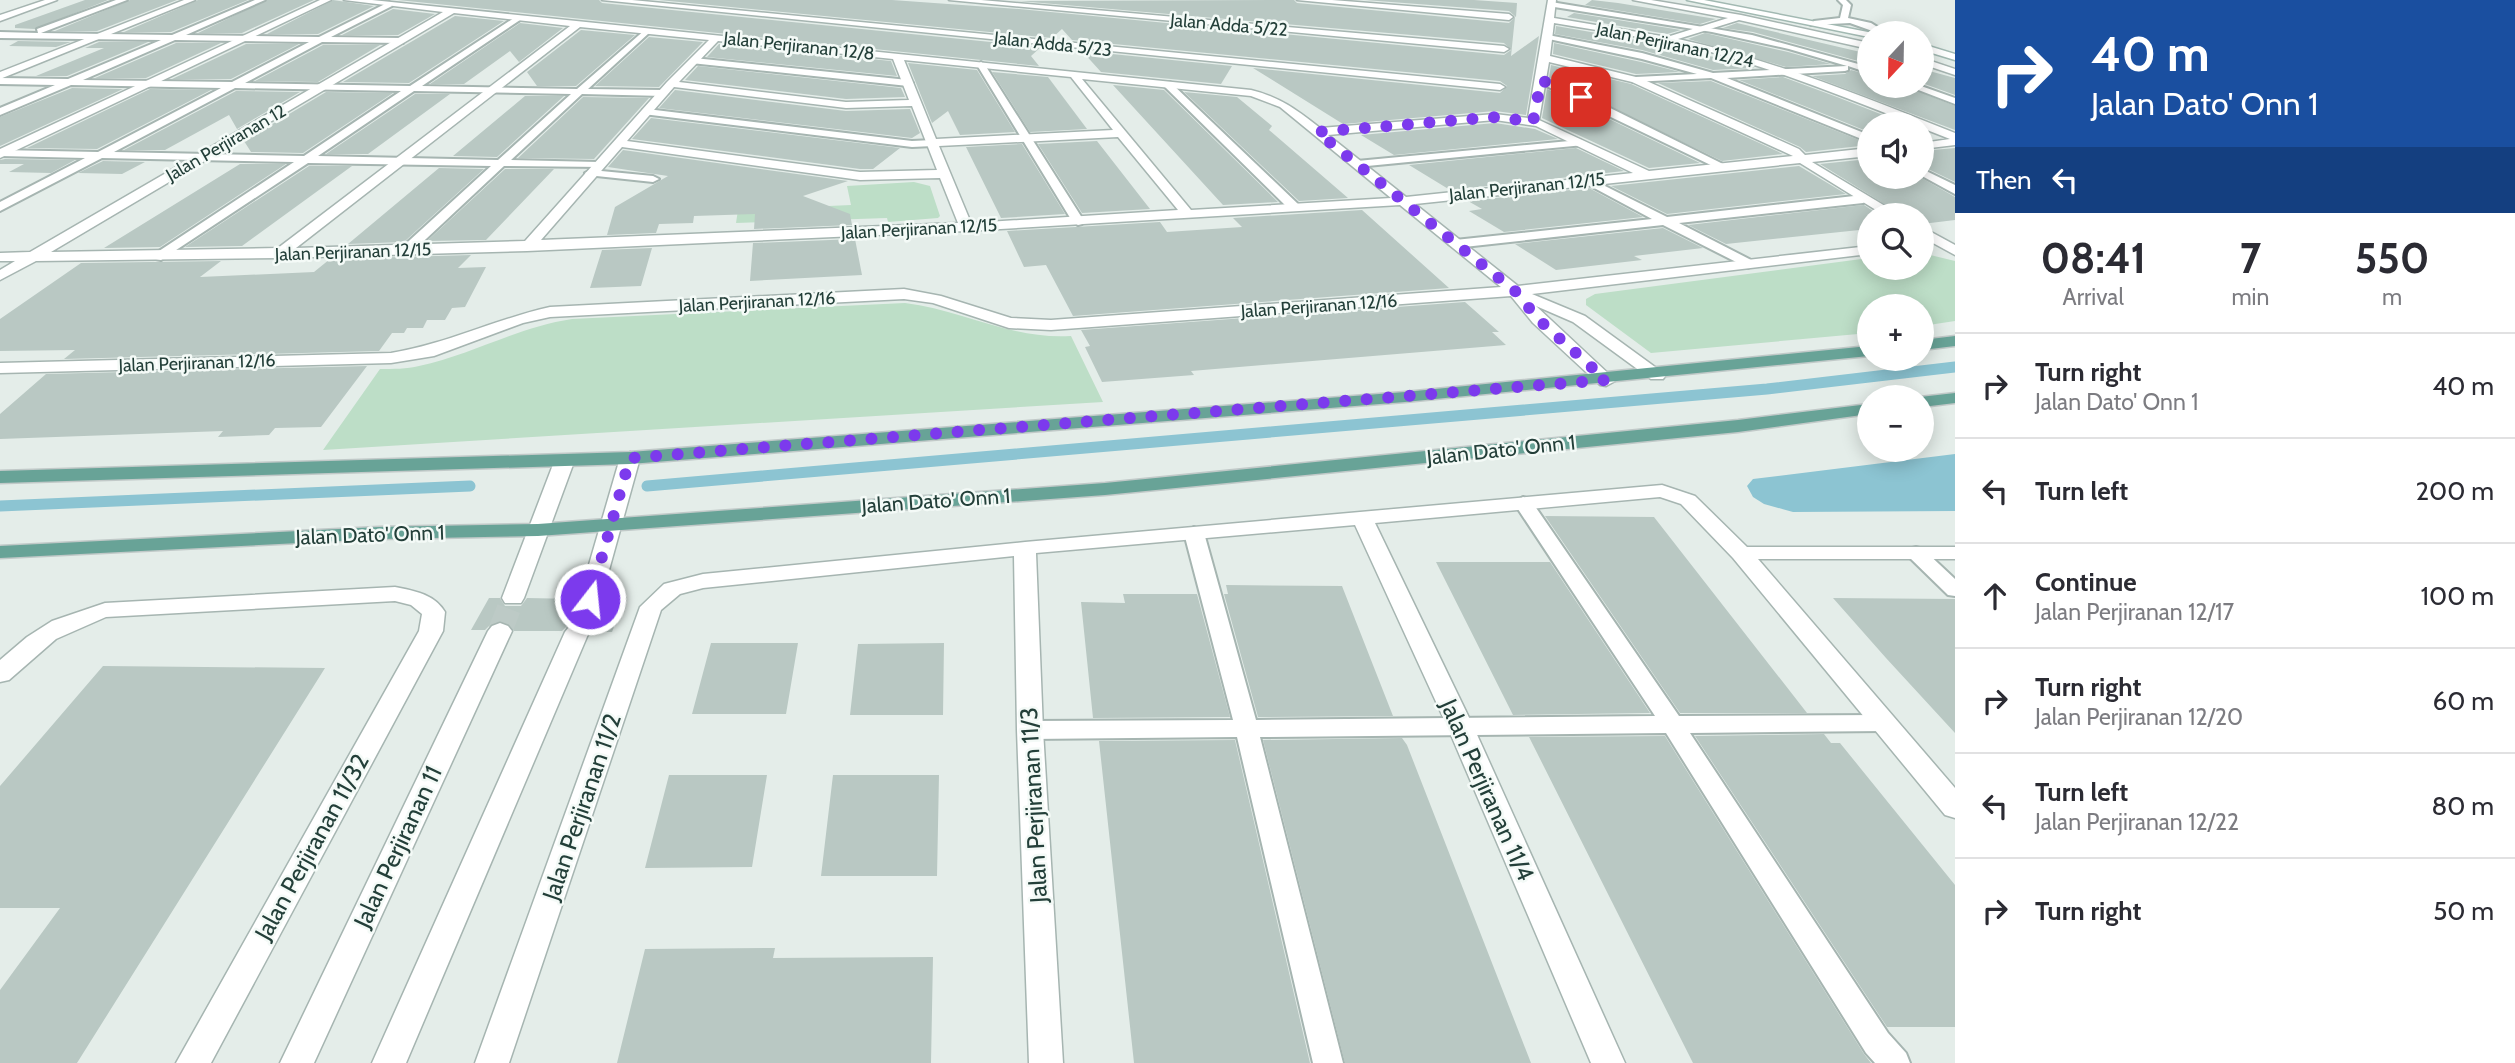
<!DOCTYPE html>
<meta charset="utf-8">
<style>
:root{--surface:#fff;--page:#f2f2f3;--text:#2b2b33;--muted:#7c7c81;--line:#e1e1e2}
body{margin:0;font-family:Cabin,sans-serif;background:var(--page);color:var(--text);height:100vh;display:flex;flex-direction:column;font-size:26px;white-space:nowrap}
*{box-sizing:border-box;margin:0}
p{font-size:23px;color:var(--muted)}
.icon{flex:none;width:38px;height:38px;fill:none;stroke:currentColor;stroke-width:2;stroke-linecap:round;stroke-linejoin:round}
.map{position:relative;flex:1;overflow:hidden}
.details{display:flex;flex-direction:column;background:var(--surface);width:560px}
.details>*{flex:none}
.banner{background:#1a4fa0;color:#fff;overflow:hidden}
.needle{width:46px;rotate:202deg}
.buttons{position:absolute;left:1857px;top:21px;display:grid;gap:14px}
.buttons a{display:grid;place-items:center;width:77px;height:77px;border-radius:50%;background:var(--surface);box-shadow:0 4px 18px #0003;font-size:35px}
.pin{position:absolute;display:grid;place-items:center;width:60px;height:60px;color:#fff;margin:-30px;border-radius:14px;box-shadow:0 4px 10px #0006}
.me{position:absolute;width:77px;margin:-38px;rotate:16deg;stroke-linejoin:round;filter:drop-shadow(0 0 5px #0008)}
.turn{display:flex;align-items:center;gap:24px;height:147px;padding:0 21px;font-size:32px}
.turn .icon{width:91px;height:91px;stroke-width:2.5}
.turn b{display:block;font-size:49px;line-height:60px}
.then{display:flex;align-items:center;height:66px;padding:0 21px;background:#0003;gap:14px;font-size:26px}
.eta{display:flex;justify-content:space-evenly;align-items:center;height:119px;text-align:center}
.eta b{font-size:42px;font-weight:700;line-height:49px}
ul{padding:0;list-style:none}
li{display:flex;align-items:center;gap:21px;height:105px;padding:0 21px;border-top:2px solid var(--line)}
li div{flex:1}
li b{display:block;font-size:26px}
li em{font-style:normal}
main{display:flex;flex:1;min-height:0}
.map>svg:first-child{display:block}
</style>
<main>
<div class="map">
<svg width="1955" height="1063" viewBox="0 0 1955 1063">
<rect width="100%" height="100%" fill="#e4ede9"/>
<path fill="#bddec7" d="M914,182L930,186L940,216L938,218L888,222L887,218L736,223L738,210L851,205L847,186Z
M1922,253L1955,261V321L1922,326V306H1869V333L1651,353L1586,305V299L1595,294L1869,258V268H1922Z
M905,303C962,310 1013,340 1071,336L1103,402L323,450L380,369C393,369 407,369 419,366C472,355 518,327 572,319Z"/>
<path fill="#8cc4d2" d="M1955,454V511L1793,512L1764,504L1753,497L1747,486L1753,479Z"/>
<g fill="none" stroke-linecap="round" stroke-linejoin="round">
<path stroke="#8cc4d2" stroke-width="11" d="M647,486L1767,389L1955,367
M0,506L470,486"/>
</g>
<path fill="#b9c8c3" d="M85,0H108L35,29L15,28V25Z
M130,0H177L97,31H55Z
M198,0H248L171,32H124Z
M267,0H314L242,33H198Z
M333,0L374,6L318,34H267Z
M398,0H599L602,3L1041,47L1031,56L1039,66Z
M659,0H892L1019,9L1504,55L1511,50L1504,43L1019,1L1294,0L1297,3L1509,23L1515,17L1511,56L1539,36L1526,115L1495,111L1343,124L1253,68L1500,93L1507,86L1500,81L1072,40L1062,29L1052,38Z
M1365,0H1474L1517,3L1516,17L1509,11Z
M1592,0L1618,3L1716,19L1700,24L1585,5Z
M393,9L435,14L398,35H342Z
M1574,13L1681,30L1667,34L1567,17Z
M455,16L504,21L409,83L343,82Z
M520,23L563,28L519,62L510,51L464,84H430Z
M1737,23L1869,54V64L1753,32L1723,28Z
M1556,26L1672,46L1755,68L1713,70L1642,50L1555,34Z
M581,30L635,35L576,86H537L527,72Z
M1705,33L1788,52L1831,64L1786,67L1688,39Z
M649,37L703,42L659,87L595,86Z
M18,41L71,42L56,47L9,46Z
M99,42H148L67,76H36L104,48H85Z
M176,43H221L146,78H95Z
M1554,43L1641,62L1680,72L1636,74L1553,54Z
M246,44H299L231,79H172Z
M719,44L891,61L897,76L707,57Z
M323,45H380L318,82L255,81Z
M1082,51L1232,66L1221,84L1101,72Z
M908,63L977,70L1015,132L960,135L948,111L932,123Z
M1551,65L1631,84L1783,154L1722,161L1549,78Z
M698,66L901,88L905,97L846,99L685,80Z
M1922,69L1955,78V95L1922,83Z
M1851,70L1869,75V86H1905L1955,106V130L1812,76L1845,74Z
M992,72L1048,77L1087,129L1030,132Z
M1783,77L1837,97L1906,124H1869V132L1739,80Z
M1711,81L1869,144V145L1806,152L1800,147L1658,83Z
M1113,85L1164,90L1278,202L1223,205Z
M72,88L123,89L0,146V117Z
M150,89L211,90L97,149L27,148Z
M1547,89L1700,163L1649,168L1542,118Z
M675,90L846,111L910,109L920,133L912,138L659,108Z
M236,91L300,92L237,129L229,115L165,150H124Z
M326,92L393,93L303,153L251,152L244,141Z
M1184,92L1237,97L1272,126L1269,130L1348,198L1299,201Z
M415,94H450L368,154H326Z
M525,96H564L497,157L453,156Z
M583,97L649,98L594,159L518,158Z
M651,118L900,148L873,169H860L632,139Z
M1495,123L1535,129L1558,139L1394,155L1361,135Z
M1097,141L1150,209L1082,213L1038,144Z
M1022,144L1065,214L1001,218L966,147Z
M1576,148L1624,171L1450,190L1409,165Z
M1955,148V182L1922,166V151Z
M623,150L848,181L803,196L850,214L852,225L754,229L755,214L694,216L693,223L659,224L656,233L607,235L615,207L668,176L608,167Z
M5,159L75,160L51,173L9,172L24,164H0V160Z
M1869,159V177H1920L1955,197V220L1922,224V215H1902L1820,164Z
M103,161L145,162L122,174L78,173Z
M240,164H286L160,247L104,248Z
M309,166H352L242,246L185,247Z
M1799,166L1846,194L1667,214L1611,186Z
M439,168L484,169L404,242L348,244Z
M505,169H554L486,240L427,241Z
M1589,188L1643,217L1504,232L1469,211L1482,209L1468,201Z
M1864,205L1879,215H1869V229L1726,244L1688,225Z
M1362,210L1449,288L1073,316L1046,265L1024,267L1007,231L1160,222L1167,232L1242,227L1233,218Z
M1663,228L1703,248L1634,256L1642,260L1556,270L1515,244Z
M855,239L862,275L750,281L753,243Z
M652,248L641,286L590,288L602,250Z
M471,255L458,268L486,267L465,307L452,308L445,320H427L423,328H407L404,333H392L379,351L64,359L75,350L0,351V319L81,263L221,261L200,277L314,272L330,259Z
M1465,302L1499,332H1492L1506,345L1191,371L1194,375L1102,382L1085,347L1090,346L1081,330Z
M367,366L321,427L275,428L269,435L218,437L223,431L0,439V414L46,374Z
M1545,516L1654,517L1807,713H1680Z
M1436,562H1550L1650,713L1513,715Z
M1226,585L1342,586L1393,716L1258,717L1224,594H1228Z
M1123,594H1197L1230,717L1093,718L1081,602L1125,603Z
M489,598H500L505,606H521L527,598L577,599L582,607H598L604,599H625L612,632H591L587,625L578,622L568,625L562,631H514L510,624L501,621L491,624L485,630H471Z
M1833,598L1955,599V733L1886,658Z
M711,643H798L786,714H692Z
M944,643L943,715H850L858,644Z
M103,666L325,668L77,1063H0V990L60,908H0V786Z
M1824,734L1831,743H1840L1955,885V1027H1887L1695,736Z
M1665,736L1864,1054L1871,1063H1693L1529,737Z
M1402,738L1407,745L1531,1063H1345L1263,740Z
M1235,740L1310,1063H1134L1099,741Z
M669,775H767L752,867L645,868Z
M833,775H939L937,876H821Z
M775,948L773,958L933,957L931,1063H617L645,949Z"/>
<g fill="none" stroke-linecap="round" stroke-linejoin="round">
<path stroke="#bdcac6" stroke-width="24" stroke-dasharray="24 12" stroke-linecap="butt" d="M500,631L513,598
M577,632L590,599"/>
<g stroke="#a6b5b1" stroke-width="4">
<path id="service" d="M116,0H127L41,33L172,35L255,0H265L186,35L319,37L389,2L392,6L331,37L400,38L403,43L322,42L245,83L410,86L517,16L520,20L422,86L577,89L646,29L649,33L588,89L663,90L668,93L663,96L582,94L511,160L598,162L602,163V167L504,166L411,253L406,254L399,250L491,166L308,163L161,260L156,259V253L294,162L102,158L0,211V202L85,158L0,156V150L98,152L221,88L71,85L0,115V108L55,85L0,84V78L68,79L161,40L0,38V32L38,33L37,29ZM175,40L309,42L232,82L83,80ZM235,88L401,91L304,156L114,152ZM414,91L571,94L498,160L318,156Z
M1838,0H1846L1851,5L1848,18L1871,23L1887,33H1878L1850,23L1811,25L1814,21L1840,18L1843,5Z
M1551,2L1752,35L1869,67V73L1848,66V70L1845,71L1727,78L1869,135V142L1711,78L1633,82L1631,80L1636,77L1697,74L1642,59L1544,38L1548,35L1642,53L1713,73L1847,66L1789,49L1712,32L1548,6Z
M694,58L908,80L913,83L908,86L691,63L690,61Z
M981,62L985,65L1084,221L1082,224L1078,225L1072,221L977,65Z
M1541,77L1584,95L1729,167L1719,169L1538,82L1536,80Z
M1164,82H1170L1298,204V210H1290L1164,86Z
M1908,86H1921L1955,98V104Z
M647,109L912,141L933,140L938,143L933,146L912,147L643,114V110Z
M1580,140L1585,143L1584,145L1357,167L1351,164L1357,161Z
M1922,169L1955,185V194L1922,176Z
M591,170L653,176L659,179L653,182L587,175L585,173Z
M1587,177L1667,217L1863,195L1869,199L1863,203L1679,223L1753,261L1755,264L1748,268L1663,225L1455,248L1449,244L1455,240L1652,219L1583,182L1581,180Z
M1523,497L1530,499L1679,716L1884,715L1892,717L1896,723L1892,729L1884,731L1690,733L1888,1033L1906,1053L1910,1063H1875L1866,1053L1666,733L1260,737L1343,1063H1313L1237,737L1030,739L1022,736L1018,730L1022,724L1030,721L1233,720L1184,533L1194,527L1204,533L1256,720L1655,716L1514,503Z
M1916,547L1923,549L1955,579V596L1948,595L1909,557L1906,553L1909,549Z"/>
</g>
<g stroke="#a6b5b1" stroke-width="3">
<path id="minor" d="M45,0H57L0,21V15Z
M184,0H195L0,79V72Z
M320,0H331L0,158V149Z
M344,0H372L1251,90C1280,97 1297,110 1320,128L1495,114L1528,118L1548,0H1556L1554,18L1667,37L1728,18L1633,0H1651L1741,15L1869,43V49L1739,20L1678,39C1774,60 1864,97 1955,133V145L1922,149V143L1950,139L1922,128V124H1913C1847,98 1780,71 1711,52C1660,39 1606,32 1554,23L1550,56L1640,78L1799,149L1805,155L1869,148V156L1812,162L1900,215H1884L1800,163L1415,204L1518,286L1869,246V254L1532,294L1585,316L1666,375L1663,379H1651L1573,322L1536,306L1612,377L1615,381L1606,386L1600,385L1533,323L1511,296L1051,330L1009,328L933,303L904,299L550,317L523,323L434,356L391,363L0,373V363L391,353C446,344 496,319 550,307L904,289L941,296L1011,318L1051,320L1501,287L1400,205L966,231L527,251L279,258L36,261L0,280V270L15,261H0V253L30,252L443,12ZM454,13L570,26L278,248L51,252ZM580,27L709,40L667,82L525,241L296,248ZM718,41L893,59L909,100L846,102L679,82ZM904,60L1071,77L1113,130L936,139ZM1549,62L1632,82L1793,156L1649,171L1539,120ZM1082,79L1251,96L1280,107L1391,198L1191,210ZM674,87L846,108L912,106L937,170L860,172L627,141ZM1495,120L1536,126L1633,173L1406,197L1328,135ZM1118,137L1178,210L971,223L939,146ZM622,147L860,180L940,178L958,223L541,240Z
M602,0H632L1500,84L1505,87L1500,90Z
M949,0H981L1504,46L1509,49L1504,52Z
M1297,0H1332L1509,14L1513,17L1509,20Z
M1922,58L1955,69V75L1922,64Z
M1922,227L1955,245V255L1922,237Z
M630,452L640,458L601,599L598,604H582L579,599L620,458Z
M564,456L574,462L524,598L521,603H505L502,598L554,462Z
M1662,485L1695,496L1747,547H1955V559H1758L1955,788V818L1945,815L1733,558L1681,504L1660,497L1375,523L1474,728L1625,1063H1591L1448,728L1355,525L1036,553L1043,730L1063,1063H1029L1017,730L1014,556L703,588L680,594L661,610L509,1063H475L640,607L664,584L703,574L1025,542Z
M395,587C415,591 434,594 445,612L443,631L211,1063H176L419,631L422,614L411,605L395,601L106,617L56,639L9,680L0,682V660L27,637L52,621L105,603Z
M500,623L508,626L512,631L314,1063H280L488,631L492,626Z
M577,624L585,627L589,632L406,1063H372L565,632L569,627Z"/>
</g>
<g stroke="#a2b9b2" stroke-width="3">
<path id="secondary" d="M1687,0H1704L1873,33H1869V37Z
M1922,44L1955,54V60L1922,50Z"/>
</g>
<g stroke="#c1c9c8" stroke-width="3">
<path id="primary" d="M1955,336V346L1922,350V340Z
M1869,346V356L1405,402L630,464L0,483V471L630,452L1405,392Z
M1955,393V403L1922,407L1920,397Z
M1869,404V414L1738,432L1105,495L538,536L379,539L0,558V546L379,527L538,524L1105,483L1738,420Z"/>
</g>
<use href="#service" fill="#fff" fill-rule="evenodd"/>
<use href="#minor" fill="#fff" fill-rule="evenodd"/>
<use href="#secondary" fill="#fff" fill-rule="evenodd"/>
<use href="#primary" fill="#68a397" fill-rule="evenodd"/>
</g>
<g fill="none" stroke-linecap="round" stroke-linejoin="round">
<path stroke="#7c3aed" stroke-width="12" stroke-dasharray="0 21.6" d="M590,599L630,458L1606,380L1539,320L1515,291L1317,132L1496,117L1533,122L1541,80L1581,97"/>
</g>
<g text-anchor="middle" stroke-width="5" stroke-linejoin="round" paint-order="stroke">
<g font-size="18" fill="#233f39" stroke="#f4faf7">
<text transform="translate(1229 25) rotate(5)" y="6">Jalan Adda 5/22</text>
<text transform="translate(1053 44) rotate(6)" y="6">Jalan Adda 5/23</text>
<text transform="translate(1675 45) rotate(12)" y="6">Jalan Perjiranan 12/24</text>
<text transform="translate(799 46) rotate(6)" y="6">Jalan Perjiranan 12/8</text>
<text transform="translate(226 143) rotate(-30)" y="6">Jalan Perjiranan 12</text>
<text transform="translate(1527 187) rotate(-6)" y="6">Jalan Perjiranan 12/15</text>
<text transform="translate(919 229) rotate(-3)" y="6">Jalan Perjiranan 12/15</text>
<text transform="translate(353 252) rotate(-2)" y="6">Jalan Perjiranan 12/15</text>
<text transform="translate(757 302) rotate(-3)" y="6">Jalan Perjiranan 12/16</text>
<text transform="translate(1319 306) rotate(-4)" y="6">Jalan Perjiranan 12/16</text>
<text transform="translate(197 363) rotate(-2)" y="6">Jalan Perjiranan 12/16</text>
</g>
<g font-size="21" fill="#233f39" stroke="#f4faf7">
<text transform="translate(1501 450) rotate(-6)" y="7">Jalan Dato' Onn 1</text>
<text transform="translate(936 501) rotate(-4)" y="7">Jalan Dato' Onn 1</text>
<text transform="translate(370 535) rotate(-2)" y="7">Jalan Dato' Onn 1</text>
</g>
<g font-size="24" fill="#233f39" stroke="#f4faf7">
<text transform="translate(1487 790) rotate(66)" y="8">Jalan Perjiranan 11/4</text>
<text transform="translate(1034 805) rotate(-93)" y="8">Jalan Perjiranan 11/3</text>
<text transform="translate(582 807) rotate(-71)" y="8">Jalan Perjiranan 11/2</text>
<text transform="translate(312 847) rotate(-61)" y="8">Jalan Perjiranan 11/32</text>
<text transform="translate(398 847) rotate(-65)" y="8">Jalan Perjiranan 11</text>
</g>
</g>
</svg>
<div class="buttons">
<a><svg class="needle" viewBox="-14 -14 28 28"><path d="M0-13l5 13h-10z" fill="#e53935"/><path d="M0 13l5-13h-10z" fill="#7c7c81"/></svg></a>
<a><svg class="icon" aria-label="sound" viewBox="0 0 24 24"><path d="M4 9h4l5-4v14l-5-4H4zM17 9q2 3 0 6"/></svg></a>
<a><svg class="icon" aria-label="search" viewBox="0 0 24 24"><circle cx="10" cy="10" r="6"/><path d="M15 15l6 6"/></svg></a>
<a>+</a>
<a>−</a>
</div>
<div class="pin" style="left:1581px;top:97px;background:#d93025"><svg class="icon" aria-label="arrive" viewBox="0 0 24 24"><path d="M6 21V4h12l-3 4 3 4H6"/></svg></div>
<svg class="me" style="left:590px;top:599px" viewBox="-20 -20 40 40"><circle r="17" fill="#7c3aed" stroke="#fff" stroke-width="3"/><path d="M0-11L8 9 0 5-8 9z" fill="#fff"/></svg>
</div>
<section class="details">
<div class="banner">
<div class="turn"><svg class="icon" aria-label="right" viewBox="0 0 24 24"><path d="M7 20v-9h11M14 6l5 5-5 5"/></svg><div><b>40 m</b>Jalan Dato' Onn 1</div></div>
<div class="then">Then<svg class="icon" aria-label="left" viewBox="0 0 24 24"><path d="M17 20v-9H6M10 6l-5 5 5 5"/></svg></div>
</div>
<div class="eta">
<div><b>08:41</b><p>Arrival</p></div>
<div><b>7</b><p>min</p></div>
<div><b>550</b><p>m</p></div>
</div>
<ul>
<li><svg class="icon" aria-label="right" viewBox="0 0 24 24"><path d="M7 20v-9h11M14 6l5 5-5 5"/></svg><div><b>Turn right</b><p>Jalan Dato' Onn 1</p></div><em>40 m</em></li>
<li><svg class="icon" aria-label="left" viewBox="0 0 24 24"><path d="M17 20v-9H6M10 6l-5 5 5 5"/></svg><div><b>Turn left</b></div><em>200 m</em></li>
<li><svg class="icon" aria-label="ahead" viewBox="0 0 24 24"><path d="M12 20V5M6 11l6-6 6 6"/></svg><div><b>Continue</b><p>Jalan Perjiranan 12/17</p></div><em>100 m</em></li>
<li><svg class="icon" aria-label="right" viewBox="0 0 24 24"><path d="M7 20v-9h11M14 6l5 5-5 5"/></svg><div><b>Turn right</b><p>Jalan Perjiranan 12/20</p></div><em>60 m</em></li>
<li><svg class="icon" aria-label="left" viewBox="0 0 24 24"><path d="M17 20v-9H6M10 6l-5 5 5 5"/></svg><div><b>Turn left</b><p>Jalan Perjiranan 12/22</p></div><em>80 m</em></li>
<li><svg class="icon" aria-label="right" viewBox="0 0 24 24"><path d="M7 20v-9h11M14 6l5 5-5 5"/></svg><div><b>Turn right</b></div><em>50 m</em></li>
</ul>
</section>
</main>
